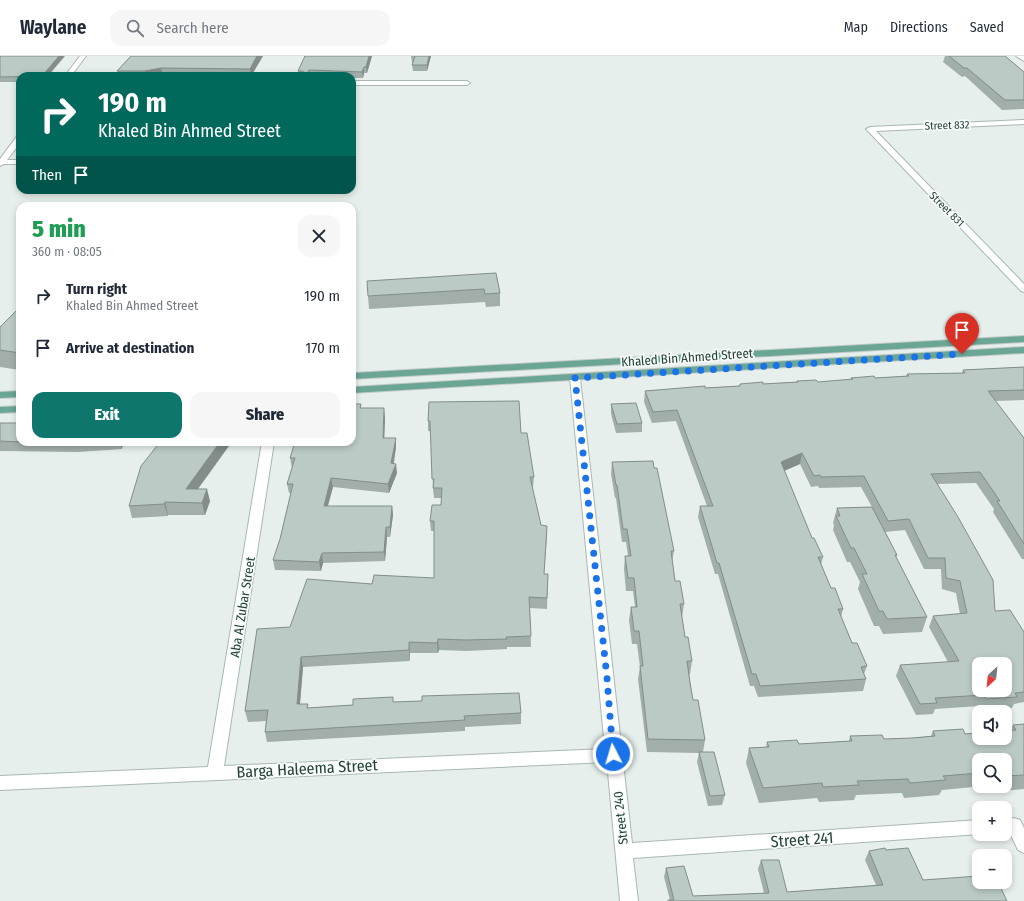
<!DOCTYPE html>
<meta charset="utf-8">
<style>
:root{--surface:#fff;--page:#f6f6f7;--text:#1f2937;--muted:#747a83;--line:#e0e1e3;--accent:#0f766e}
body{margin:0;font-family:"Fira Sans Condensed",sans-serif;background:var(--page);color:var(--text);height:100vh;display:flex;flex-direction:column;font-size:15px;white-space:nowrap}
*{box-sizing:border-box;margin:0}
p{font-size:13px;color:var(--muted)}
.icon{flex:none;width:22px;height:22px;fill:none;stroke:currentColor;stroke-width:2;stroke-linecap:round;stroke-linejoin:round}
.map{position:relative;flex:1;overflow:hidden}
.details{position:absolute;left:16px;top:146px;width:340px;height:244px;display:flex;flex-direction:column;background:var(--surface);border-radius:12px;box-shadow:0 2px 6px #0003}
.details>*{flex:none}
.top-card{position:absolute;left:16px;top:16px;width:340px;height:122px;border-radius:12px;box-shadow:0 2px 6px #0003;background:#00695c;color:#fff;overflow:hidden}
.needle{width:26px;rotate:207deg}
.tools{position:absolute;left:972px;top:601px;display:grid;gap:8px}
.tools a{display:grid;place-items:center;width:40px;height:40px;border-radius:8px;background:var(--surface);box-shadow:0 2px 6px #0003;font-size:20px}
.pin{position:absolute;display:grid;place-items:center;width:34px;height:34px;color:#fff;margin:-41px -17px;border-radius:50% 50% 50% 0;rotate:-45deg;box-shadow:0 0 4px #0007}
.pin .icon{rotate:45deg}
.me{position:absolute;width:44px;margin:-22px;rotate:355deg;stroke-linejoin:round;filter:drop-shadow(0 0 3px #0008)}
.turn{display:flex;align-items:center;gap:14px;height:84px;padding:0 16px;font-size:18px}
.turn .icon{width:52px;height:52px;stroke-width:2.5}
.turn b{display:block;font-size:28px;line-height:34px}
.then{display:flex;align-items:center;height:38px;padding:0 16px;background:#0003;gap:8px;font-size:15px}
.round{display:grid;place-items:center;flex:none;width:42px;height:42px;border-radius:12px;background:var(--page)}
.headline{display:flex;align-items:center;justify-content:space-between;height:68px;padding:0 16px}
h1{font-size:24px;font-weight:800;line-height:30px;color:#1e9e55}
.cta{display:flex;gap:8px;margin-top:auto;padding:8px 16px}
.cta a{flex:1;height:46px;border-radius:12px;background:var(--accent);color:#fff;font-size:16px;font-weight:800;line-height:46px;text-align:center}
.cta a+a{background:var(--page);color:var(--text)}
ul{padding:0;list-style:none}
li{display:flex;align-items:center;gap:12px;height:52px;padding:0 16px}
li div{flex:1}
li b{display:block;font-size:15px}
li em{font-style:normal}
header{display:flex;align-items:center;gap:24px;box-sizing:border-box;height:56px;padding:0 20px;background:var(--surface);border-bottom:1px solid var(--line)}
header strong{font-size:19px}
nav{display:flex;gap:22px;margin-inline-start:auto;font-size:14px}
.search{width:280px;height:36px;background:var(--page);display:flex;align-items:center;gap:10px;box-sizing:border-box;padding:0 14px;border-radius:12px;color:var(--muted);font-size:15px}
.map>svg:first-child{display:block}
</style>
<header>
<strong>Waylane</strong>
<div class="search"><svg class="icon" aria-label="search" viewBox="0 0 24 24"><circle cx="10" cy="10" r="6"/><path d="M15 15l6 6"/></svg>Search here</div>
<nav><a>Map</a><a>Directions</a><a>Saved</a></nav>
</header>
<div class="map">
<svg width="1024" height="845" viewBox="0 0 1024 845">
<rect width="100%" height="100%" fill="#e6efeb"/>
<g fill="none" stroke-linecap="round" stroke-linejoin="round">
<g stroke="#a8b8b2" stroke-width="2">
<path id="minor" d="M80,0H86L71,20H65Z
M1016,0H1024V5Z
M352,25H467L470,27L467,29H352Z
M1024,64V68L876,75L1024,228V236L1021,235L866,73L870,71Z
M17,80H20V87L7,104H20V108H4L0,110V103Z
M575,319L580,322L632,787L979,764L980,778L633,802L638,845H620L607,706L0,734V720L208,711L262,386H274L224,710L605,693L570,322Z
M1014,762L1020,764L1024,772V797L1018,794L1006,769L1008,764Z"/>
</g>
<g stroke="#c2cac8" stroke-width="2">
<path id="major" d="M1024,280V286L352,323V317Z
M1024,291V297L352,337V331Z
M20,335V341L0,342V336Z
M20,350V356L0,357V351Z"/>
</g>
<use href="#minor" fill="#fff" fill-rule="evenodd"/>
<use href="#major" fill="#6aa596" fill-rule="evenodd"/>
</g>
<path fill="#a1aea9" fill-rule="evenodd" d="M0,0L48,20H20V26H0Z
M131,0H263L251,20H118L117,15Z
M305,0H372L367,17H364L363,22H352V20H298V15Z
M411,0H431L427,15H413L412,9L413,6H412Z
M945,0H1005L1024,16V53L1002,54L965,20L962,21L943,6Z
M496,217L500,237V250L486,251L485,246L369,253L368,240Z
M20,251V314L0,311V271Z
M1024,311V344L995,345L1024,382V503H1022L993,456L994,453L976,427L937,428L995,555L1024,576V646L1014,648L1012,652L982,654L979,650L935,653L933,658L916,659L896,620L900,609L948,606L929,571L933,560L960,558L956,537L942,533L941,513H924L905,474L885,476L897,499L896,503L927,561L922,576L883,578L879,570H874L858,533L860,526L850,506H847L833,474L834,469L833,467L837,452L872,451L861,431L819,432L818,430L811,431L800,408L784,415L812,482L823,501L821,509L831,532L843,553L841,561L852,587L867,610L864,618L866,623L863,635L758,641L754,630H750L718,518H715L698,461L700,450H707L676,365L652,367L644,346L645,335L739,330L740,328H763L796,326L797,325L818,326L851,324V322H875L906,320L907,318L962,317L963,314Z
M429,346L521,377L534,421L533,431H532L541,469L547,480L544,518H548L547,553L530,552L531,591H507V593L466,595L439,594L438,597H410V605L303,611L300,648L309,652L393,646L521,657V668L465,671V675L267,686L265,676L266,665L248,666L245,655L290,571L372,528L434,522V475H431L430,465L441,449V442H434L433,433L431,375H428V365Z
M361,348V352L385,361L384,382L396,391L394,407L397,417L389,437L333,431L328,450H392L393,459L390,481H387L385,505L323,507L321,515L275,514L273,504L280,483L291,437H289L287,428L292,412L290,402L352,386Z
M611,348L642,367V376L616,377L611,358Z
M0,367L20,386H123L122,393L78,396L0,395Z
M231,387L198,433L210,445L205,459H168V460L132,462L129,450Z
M612,406L674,495L672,506L675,525L684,548L682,561L685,581L692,605L690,618H689L693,644L705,684L703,696L725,739L722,749L708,750L697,706L699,697L647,696L638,623L640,611L637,588H632L629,564L631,551H635L633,535H626L624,513L625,500H628L626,486H622L616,442H615L611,418Z
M1024,668V733L987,736L984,730L942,734L939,739L904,742L902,737L856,739L854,744L819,746L817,742L759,747L746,707L749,692L766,691L767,686L799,688L849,685L850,680L884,683L912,682L931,680L933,675L965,678L1010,674L1013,669ZM979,704H1005V730H979Z
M886,794L923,824L979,826L670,844L664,821L666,812L693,840L764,837L758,813L761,804L787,836L876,829L865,804L869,795Z"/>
<path fill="#838d89" d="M59,0H65L48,20H42Z
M257,0H263L251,20L250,13Z
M369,0H372L367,17L366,11Z
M429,0H431L427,15V9Z
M364,11V17L363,22L362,16Z
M161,12L163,20H146L145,15Z
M309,14L310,20H307V18Z
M384,352L385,361L384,391L383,382Z
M396,382V391L392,416L391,407Z
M120,386H123L122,393Z
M220,386H230L231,387L189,445L186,433Z
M802,397L800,408L779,417L781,406Z
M396,408L397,417L389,437L388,428Z
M331,422L333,431L325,459L324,450Z
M207,433L210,445L205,459L202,447Z
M165,446L168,459V460L164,448Z
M392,450L393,459L390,481V471Z
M386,471L387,481L385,505L384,496Z
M322,497L323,507L321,515L319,506Z
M438,583L439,594L438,597L437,587Z
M409,586L410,597V605L409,594Z
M301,601L303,611L299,659L297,648Z"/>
<path fill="#bbcac4" stroke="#838d89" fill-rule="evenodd" d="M0,0H59L42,20L0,21Z
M131,0H257L250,13L161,12L145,15H117Z
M305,0H369L366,11H364L362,16L309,14L307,18L302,15H298Z
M415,0H429L427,9H412Z
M949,0H1005L1024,16V44H1005L967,12H964Z
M496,217L500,237L485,238L484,233L368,240L367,225Z
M20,251V297L0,294V271Z
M1024,311V334L988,335L1024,382V488L997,445H1000L980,416L931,418L958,461L993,524L995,555L1010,554L1024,576V636L1015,637L1017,641L986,643L984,639L935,642L937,647L920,648L900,609L959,605L933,560L967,557L960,525L946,522L945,502H928L909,463L888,465L864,420L821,421L820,419L814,420L802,397L781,406L812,482H814L823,501H818L831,532H835L843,553H838L852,587H857L867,610L861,611L866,623L760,630L756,618H752L719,507H717L700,450H713L677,354L653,356L645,335L705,330V332L740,330V328L763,326V328L798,326L797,325L816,324L818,326L853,323L851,322L874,320L875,322L909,320L907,318L965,317L963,314ZM979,608H1005V634H979Z
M519,345L521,377H527L534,421H530L541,469L547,470L544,518H548L547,542L529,541L531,580L506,581L507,583L465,584L438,583L437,587L409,586V594L301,601L297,648H308L307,652L353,649V643L393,641V646L422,645V640L519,637L521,657L464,660L465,664L265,676L268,654L245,655L257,573L290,571L307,523L372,528L374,519L434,522V465H430L432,449H441L442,432H433L434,423H432L430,365H428L429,346Z
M636,347L642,367L617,368L611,348Z
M352,348H361L360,352H384L383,382H396L391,407L396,408L388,428L331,422L324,450H392L390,471H386L384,496L322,497L319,506L273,504L280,483L293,428H287L295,402H290L295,386H352Z
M0,367H20V386L0,385Z
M160,386H220L186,433H207L202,447L165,446L164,448L129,450L141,410Z
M653,405L654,412H657L674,495H671L675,525H680L684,548H680L685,581H688L692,605H687L690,627L693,644H698L705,684L648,683L640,610H643L639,575H634L631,551H637L634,522H628L625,500H631L627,473H623L617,429H616L612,406Z
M872,451L897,499H895L927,561L887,563L883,555H879L862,518H867L854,492H851L836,460H840L837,452Z
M1024,668V719L1005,720V704H979V717L943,720L946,724L910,727L908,723L857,725L859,729L823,731L822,727L763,732L749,692L769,691L767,686L797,684L799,688L852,685L850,680L882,679L884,683L912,682L935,680L933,675L963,673L965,678L979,677V682H1005V675L1016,674L1013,669Z
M699,696H714L725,739L710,740Z
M885,792L886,794L908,792L923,824L979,820V826H998L1007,845H668V844H674L666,812L684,810L693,840L769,837L761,804H779L787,836L883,829L869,795Z"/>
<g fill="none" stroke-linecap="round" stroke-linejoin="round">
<path stroke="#1a73e8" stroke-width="7" stroke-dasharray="0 12.6" d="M613,698L607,622L575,322L962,298"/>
</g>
<g text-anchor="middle" stroke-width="3.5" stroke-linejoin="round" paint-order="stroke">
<g font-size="11" fill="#24423a" stroke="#f7fbf9">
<text transform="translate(947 69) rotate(-2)" y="4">Street 832</text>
<text transform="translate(947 153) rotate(45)" y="4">Street 831</text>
</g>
<g font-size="13" fill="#24423a" stroke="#f7fbf9">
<text transform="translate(687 301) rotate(-4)" y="5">Khaled Bin Ahmed Street</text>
<text transform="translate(242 551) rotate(-81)" y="5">Aba Al Zubar Street</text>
<text transform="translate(620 762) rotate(-96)" y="5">Street 240</text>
</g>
<g font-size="16" fill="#24423a" stroke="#f7fbf9">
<text transform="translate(307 712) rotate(-3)" y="6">Barga Haleema Street</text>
<text transform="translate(802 783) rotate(-4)" y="6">Street 241</text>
</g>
</g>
</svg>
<div class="tools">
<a><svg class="needle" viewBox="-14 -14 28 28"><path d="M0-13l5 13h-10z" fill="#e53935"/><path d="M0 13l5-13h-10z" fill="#747a83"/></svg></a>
<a><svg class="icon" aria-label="sound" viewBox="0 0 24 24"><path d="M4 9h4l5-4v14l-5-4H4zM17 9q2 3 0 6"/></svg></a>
<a><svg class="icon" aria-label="search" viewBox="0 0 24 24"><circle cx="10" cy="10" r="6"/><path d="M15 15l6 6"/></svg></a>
<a>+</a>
<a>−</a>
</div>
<div class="pin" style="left:962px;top:298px;background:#d93025"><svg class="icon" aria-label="arrive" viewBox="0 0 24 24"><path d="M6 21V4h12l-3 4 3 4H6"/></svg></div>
<svg class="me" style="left:613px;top:698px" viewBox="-20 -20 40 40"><circle r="17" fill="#1a73e8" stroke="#fff" stroke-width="3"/><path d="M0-11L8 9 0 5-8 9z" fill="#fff"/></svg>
<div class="top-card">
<div class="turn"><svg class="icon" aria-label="right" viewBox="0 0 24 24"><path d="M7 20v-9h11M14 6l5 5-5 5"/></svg><div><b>190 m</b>Khaled Bin Ahmed Street</div></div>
<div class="then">Then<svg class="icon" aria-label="arrive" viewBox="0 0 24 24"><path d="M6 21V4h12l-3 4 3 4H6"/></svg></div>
</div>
<section class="details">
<div class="headline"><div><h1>5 min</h1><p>360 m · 08:05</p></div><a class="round"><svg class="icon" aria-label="close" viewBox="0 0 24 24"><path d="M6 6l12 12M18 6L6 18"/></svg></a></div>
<ul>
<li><svg class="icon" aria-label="right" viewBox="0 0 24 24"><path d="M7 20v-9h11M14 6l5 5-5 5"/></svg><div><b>Turn right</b><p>Khaled Bin Ahmed Street</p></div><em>190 m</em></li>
<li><svg class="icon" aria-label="arrive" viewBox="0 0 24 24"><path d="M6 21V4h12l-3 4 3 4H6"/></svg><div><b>Arrive at destination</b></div><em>170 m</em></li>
</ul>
<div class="cta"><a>Exit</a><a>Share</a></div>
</section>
</div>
